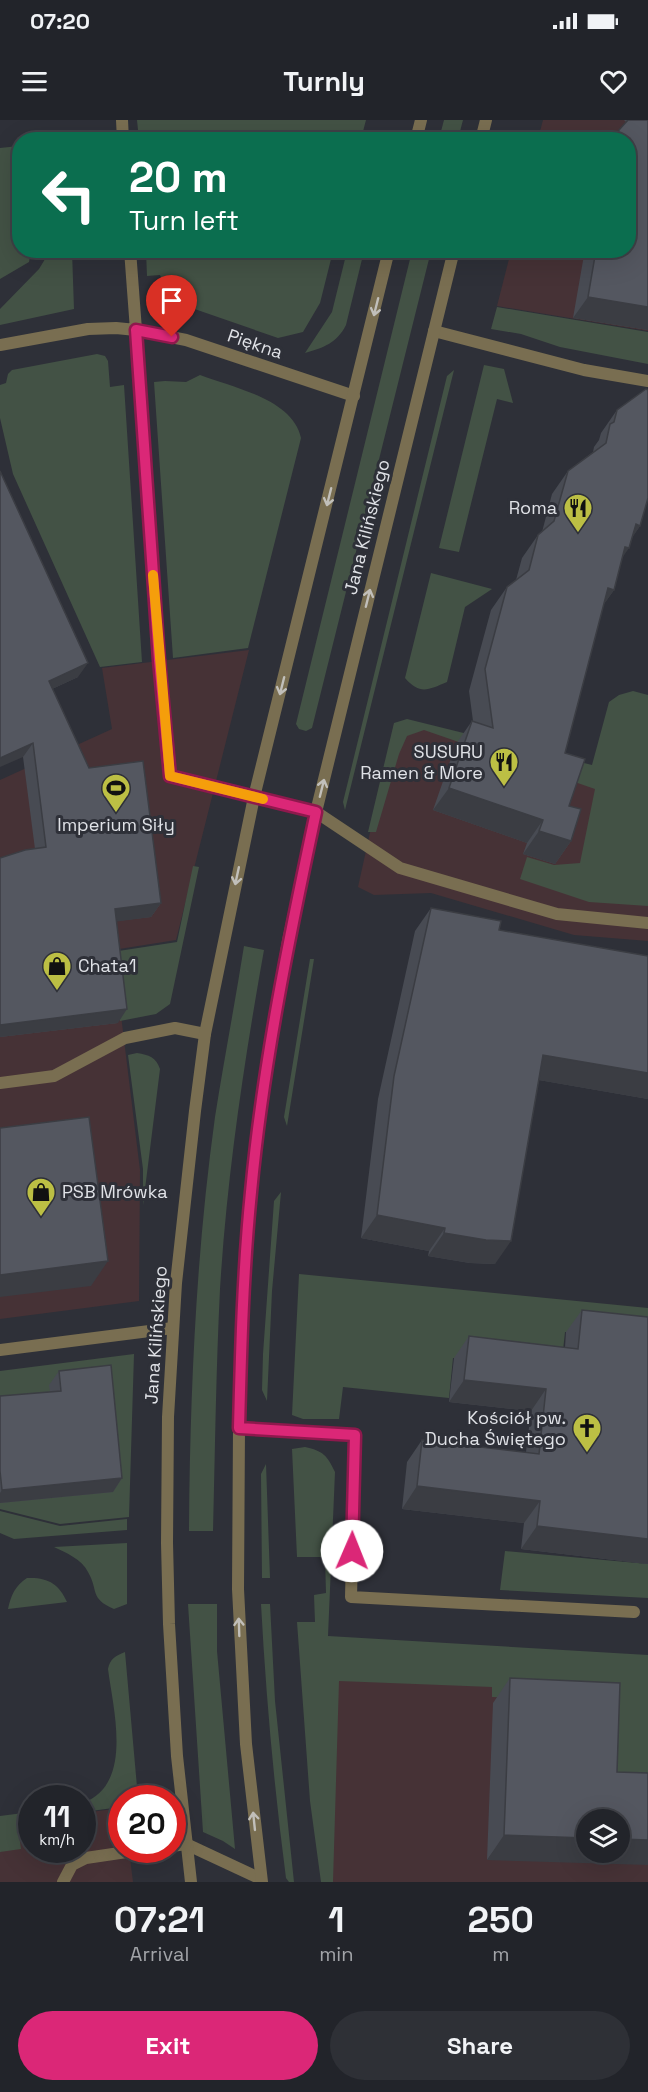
<!DOCTYPE html>
<meta charset="utf-8">
<style>
:root{--surface:#22242a;--page:#2e3036;--text:#f1f3f6;--muted:#a2a4a8;--line:#3f4147;--accent:#db2777}
body{margin:0;font-family:"Space Grotesk",sans-serif;background:var(--page);color:var(--text);height:100vh;display:flex;flex-direction:column;font-size:22px;white-space:nowrap}
*{box-sizing:border-box;margin:0}
p{font-size:20px;color:var(--muted)}
.icon{flex:none;width:33px;height:33px;fill:none;stroke:currentColor;stroke-width:2;stroke-linecap:round;stroke-linejoin:round}
.map{position:relative;height:1762px;overflow:hidden}
.side{display:flex;flex-direction:column;background:var(--surface);flex:1}
.side>*{flex:none}
.guide{position:absolute;left:12px;top:12px;width:624px;height:126px;border-radius:24px;box-shadow:0 6px 24px #0002,0 0 0 2px var(--line);background:#0b6e4f;color:#fff;overflow:hidden}
.buttons{position:absolute;left:576px;top:1689px;display:grid;gap:12px}
.buttons a{display:grid;place-items:center;width:54px;height:54px;border-radius:50%;background:var(--surface);box-shadow:0 6px 24px #0002,0 0 0 2px var(--line);font-size:30px}
.speed{position:absolute;left:18px;top:1665px;display:flex;gap:12px;font-size:30px;font-weight:700;text-align:center}
.speed>*{display:grid;place-content:center;width:78px;height:78px;border-radius:50%;background:var(--surface);box-shadow:0 6px 24px #0002,0 0 0 2px var(--line);line-height:1}
.speed small{font-size:15px;font-weight:400}
.speed .limit{border:9px solid #d22;background:#fff;color:#111}
.pin{position:absolute;display:grid;place-items:center;width:51px;height:51px;color:#fff;margin:-62px -26px;border-radius:50% 50% 50% 0;rotate:-45deg;box-shadow:0 0 6px #0007}
.pin .icon{rotate:45deg}
.me{position:absolute;width:66px;margin:-33px;rotate:1deg;stroke-linejoin:round;filter:drop-shadow(0 0 4px #0008)}
.turn{display:flex;align-items:center;gap:21px;height:126px;padding:0 18px;font-size:27px}
.turn .icon{width:78px;height:78px;stroke-width:2.5}
.turn b{display:block;font-size:42px;line-height:51px}
.eta{display:flex;justify-content:space-evenly;align-items:center;height:102px;text-align:center}
.eta b{font-size:36px;font-weight:700;line-height:42px}
.primary-button{display:flex;gap:12px;margin-top:auto;padding:12px 18px}
.primary-button a{flex:1;height:69px;border-radius:36px;background:var(--accent);color:#fff;font-size:24px;font-weight:700;line-height:69px;text-align:center}
.primary-button a+a{background:var(--page);color:var(--text)}
.status{display:flex;justify-content:space-between;align-items:center;height:42px;padding:0 30px;background:var(--surface);direction:ltr}
.status svg{height:16px;fill:currentColor}
header{display:flex;justify-content:space-between;align-items:center;height:78px;padding:0 18px;background:var(--surface);font-size:27px;font-weight:700}
.map>svg:first-child{display:block}
</style>
<div class="status"><b>07:20</b><svg viewBox="0 0 49 12"><path d="M0 12V9h3v3zM5 12V6h3v6zM10 12V3h3v9zM15 12V0h3v12zM26 1h20v11H26zM47 4h2v5h-2z"/></svg></div>
<header><svg class="icon" aria-label="menu" viewBox="0 0 24 24"><path d="M4 6h16M4 12h16M4 18h16"/></svg>Turnly<svg class="icon" aria-label="heart" viewBox="0 0 24 24"><path d="M12 20l-8-8c-3-5 5-10 8-4 3-6 11-1 8 4z"/></svg></header>
<div class="map">
<svg width="648" height="1762" viewBox="0 0 648 1762">
<rect width="100%" height="100%" fill="#2e3038"/>
<path fill="#463236" fill-rule="evenodd" d="M543,0H648V211L497,186L511,131L628,130V20L538,19Z
M249,530L176,820L113,830L140,1050L139,1181L0,1199V660L112,609L102,548Z
M407,600L600,667L648,781V821L574,815L431,773L374,775L358,767L394,604Z
M301,1539L628,1557L648,1632V1762H323ZM586,1700H620V1732H586Z
M121,1688L122,1730H129L133,1762H0V1707L18,1704V1700L31,1699L32,1730H82L83,1693Z"/>
<path fill="#435245" d="M137,0H366L361,19L139,20Z
M444,0H463L458,19H439Z
M19,26L20,130L31,131L29,142L0,159V28Z
M50,131H72L74,189L0,205V189L39,149Z
M146,131V130L333,131L320,183L303,212L278,218L183,185L168,171L160,155L147,156Z
M347,131H364L346,205C337,223 323,228 305,233L332,192Z
M412,131H431L312,608L306,611L299,609L296,604Z
M497,187L648,212V244L560,227L521,214L491,209Z
M97,234L105,236L108,241L110,267L124,265L142,542L100,547L13,354L0,298V265L6,263L8,254L12,250Z
M484,245L504,249L513,283L497,279L459,432L439,428Z
M454,250L345,690L343,682L447,256Z
M200,255C234,268 293,279 301,318L248,528L173,538L154,262L165,261L186,262Z
M431,453L492,469L465,487L447,562C428,570 420,575 405,558Z
M633,571L648,575V786L589,782L520,759L527,737L554,745L580,743L595,669L424,610L407,616L399,634L376,712H368L394,603L407,599L592,645L609,582L619,575Z
M193,746L199,747L170,884L156,894L120,901L112,832L177,822Z
M244,826L264,830C244,942 227,1055 220,1169C216,1250 215,1331 213,1411H189C190,1273 196,1134 215,997C224,940 235,883 244,826Z
M310,839H314L287,1006L284,997Z
M137,933C149,935 156,937 160,949L143,1085V1049L128,935Z
M281,1072L272,1171L267,1281L262,1270L263,1234L274,1081Z
M299,1154L648,1188V1221L565,1212L561,1249L453,1238L449,1278L343,1267L339,1299H303L292,1295Z
M134,1234L129,1397L60,1404L0,1389V1251Z
M305,1327C323,1331 327,1335 335,1352L328,1516L648,1535V1666L610,1665L612,1581L492,1577V1567L339,1561L333,1762H321L310,1681L297,1502H315L314,1475L326,1473L325,1437H297L292,1329Z
M266,1344L270,1458H262L261,1354Z
M0,1391L60,1406L127,1399V1410L14,1419L0,1413Z
M127,1423V1484L114,1489C89,1478 99,1471 88,1452C82,1439 66,1433 54,1427Z
M505,1431L648,1444V1478L500,1470Z
M27,1458C48,1457 59,1464 67,1482L8,1489C11,1475 15,1466 27,1458Z
M188,1484H217V1531L235,1729L223,1721L203,1712Z
M261,1484H270L275,1581L294,1762H289L286,1758C274,1667 266,1576 261,1484Z
M125,1532L138,1678H122L121,1687L83,1692V1683C134,1664 113,1589 108,1549C110,1539 115,1536 125,1532Z
M31,1692V1698L17,1700L21,1729L0,1732V1696Z"/>
<g fill="none" stroke-linecap="round" stroke-linejoin="round">
<path stroke="#796e51" stroke-width="12" d="M136,210L159,540L170,656L254,677
M434,211L584,250L648,261
M316,692L400,748L557,794L648,803
M0,963L54,956L125,918L175,908L205,914
M0,1230L173,1208
M239,1308L355,1315L351,1477L634,1492
M172,1726L186,1724L261,1759
M63,1762L72,1745L86,1738L140,1730"/>
<path stroke="#796e51" stroke-width="12" d="M122,0L123,20
M130,130L136,210
M0,225L88,209L116,208L136,210L186,220L354,276"/>
<path stroke="#796e51" stroke-width="12" d="M416,20L421,0
M481,20L486,0
M254,677L316,692
M191,1762L177,1636L169,1504L167,1423L168,1297L176,1163L195,991L205,914L254,677L389,130
M262,1762L246,1624L238,1469L239,1308L243,1172L254,1037L269,933L288,821L316,692L454,130"/>
</g>
<path fill="#484b53" d="M624,0H648V210L573,198L584,135L587,130H628V20H612L626,2Z
M617,290L645,388L640,406L632,417L622,438L614,470L603,485L565,633L571,721L555,744L523,734L527,723L433,690L456,624L472,601H473L469,571L491,490L507,467L516,460L522,438L538,415L542,412L552,374L568,351L593,332L594,327L599,320L601,313Z
M0,351L78,557L52,569L89,648L161,783L151,797L117,801L118,903L0,917V738L35,729L23,637Z
M431,788L499,810L648,979L539,960L495,1144L470,1143L428,1136L429,1131L361,1118L378,979L415,811Z
M582,1190L648,1197V1444L521,1429L524,1403L402,1389L407,1342L422,1320L526,1332L531,1291L449,1282L454,1238L469,1216L565,1227L566,1212Z
M59,1251L122,1358L113,1372L0,1383V1276L50,1272L49,1265Z
M510,1558L620,1563L487,1740L493,1583Z"/>
<path fill="#3b3d43" d="M588,177L648,187V210L573,198Z
M636,404L640,406L626,427L629,428L613,451Z
M608,468L614,470L598,493Z
M88,543L78,557L39,575L49,561Z
M33,623L23,637L0,647V638Z
M449,668L543,700L527,723L433,690Z
M539,711L571,721L555,744L523,734Z
M161,783L151,797L106,803L115,789Z
M127,889L118,903L0,917V905Z
M543,935L648,953V979L527,958Z
M377,1095L445,1108L429,1131L361,1118Z
M444,1113L511,1121L495,1144L470,1143L428,1136Z
M108,1141L91,1166L0,1177V1155Z
M464,1260L546,1269L531,1291L449,1282Z
M122,1358L113,1372L0,1383V1373L2,1370Z
M417,1366L540,1381L524,1403L402,1389Z
M537,1406L648,1419V1444L521,1429Z
M504,1715L586,1718V1732H620V1719L648,1720V1745L487,1740Z"/>
<path fill="#545760" stroke="#3b3d43" stroke-width="1.5" d="M628,0H648V187L588,177L596,130H628V20H617L619,10Z
M646,269L648,270V378L640,406L636,404L629,428L625,427L614,470L608,468L565,633L585,639L569,686L581,689L571,721L539,711L543,700L449,668L472,601L493,608L485,549L507,467L529,450L538,415L554,401L568,351L606,323L610,304L614,302L617,290Z
M0,351L88,543L49,561L89,648L143,641L161,783L115,789L127,889L0,905V738L25,730L46,727L33,623L0,638Z
M431,788L501,801L499,810L648,836V953L543,935L511,1121L486,1120L444,1113L445,1108L377,1095L394,956Z
M89,997L108,1141L0,1155V1008Z
M582,1190L648,1197V1419L537,1406L540,1381L417,1366L422,1320L539,1334L546,1269L464,1260L469,1216L578,1229Z
M111,1245L122,1358L2,1370L0,1351V1276L61,1271L59,1251Z
M510,1558L620,1563L617,1652L648,1653V1720L620,1719V1700H586V1718L504,1715Z"/>
<defs><path id="oneway-shaft" d="M-6 0H5M1.5-3L5.5 0L1.5 3" fill="none" stroke-width="1.6" stroke-linecap="round" stroke-linejoin="round" transform="scale(1.5)"/></defs>
<g stroke="#c1bfba">
<use href="#oneway-shaft" transform="translate(376 187) rotate(104)"/>
<use href="#oneway-shaft" transform="translate(329 377) rotate(104)"/>
<use href="#oneway-shaft" transform="translate(368 478) rotate(-76)"/>
<use href="#oneway-shaft" transform="translate(282 566) rotate(104)"/>
<use href="#oneway-shaft" transform="translate(322 668) rotate(-76)"/>
<use href="#oneway-shaft" transform="translate(237 756) rotate(102)"/>
<use href="#oneway-shaft" transform="translate(239 1507) rotate(-92)"/>
<use href="#oneway-shaft" transform="translate(254 1701) rotate(-96)"/>
</g>
<g fill="none" stroke-linecap="round" stroke-linejoin="round">
<g stroke="#8e194d" stroke-width="15">
<path id="route" d="M172,217L136,210L159,540L170,656L316,692C289,818 263,944 251,1072C243,1151 241,1229 239,1308L355,1315L352,1431"/>
</g>
<use href="#route" stroke="#db2777" stroke-width="10"/>
<path stroke="#f59e0b" stroke-width="10" d="M153,455L170,656L263,679"/>
</g>
<defs>
<g id="restaurant-pin" transform="scale(1.5)"><path d="M0 17L-7.5 6A9.5 9.5 0 1 1 7.5 6Z" fill="#bcbf44" stroke="#2e3038"/><path d="M-5-6h1v4h1v-4h1v4h1v-4h1v5L-1.5 .5V6h-2V.5L-5-1ZM5-6V6H3V1.5H1.5Q1.5-4 5-6Z" fill="#111"/></g>
<g id="stadium-pin" transform="scale(1.5)"><path d="M0 17L-7.5 6A9.5 9.5 0 1 1 7.5 6Z" fill="#bcbf44" stroke="#2e3038"/><path d="M0-5a6.5 5 0 1 0 0 10a6.5 5 0 1 0 0-10ZM-3.5-1.8h7v3.6h-7Z" fill="#111"/></g>
<g id="shop-pin" transform="scale(1.5)"><path d="M0 17L-7.5 6A9.5 9.5 0 1 1 7.5 6Z" fill="#bcbf44" stroke="#2e3038"/><path d="M-5-2.5h2.3a2.7 3.5 0 0 1 5.4 0H5L5.5 6h-11ZM-1.5-2.5h3a1.5 2.3 0 0 0-3 0Z" fill="#111"/></g>
<g id="church-pin" transform="scale(1.5)"><path d="M0 17L-7.5 6A9.5 9.5 0 1 1 7.5 6Z" fill="#bcbf44" stroke="#2e3038"/><path d="M-1.2-6h2.4v3.5h3.3v2.4h-3.3V6h-2.4V-.1h-3.3v-2.4h3.3Z" fill="#111"/></g>
</defs>
<g fill-rule="evenodd">
<use href="#restaurant-pin" x="578" y="388"/>
<use href="#restaurant-pin" x="504" y="642"/>
<use href="#stadium-pin" x="116" y="668"/>
<use href="#shop-pin" x="57" y="846"/>
<use href="#shop-pin" x="41" y="1072"/>
<use href="#church-pin" x="587" y="1308"/>
</g>
<g text-anchor="middle" stroke-width="6" stroke-linejoin="round" paint-order="stroke">
<g font-size="18" fill="#e0e2e7" stroke="#2e3038">
<text transform="translate(255 224) rotate(19)" y="6">Piękna</text>
<text transform="translate(367 407) rotate(-76)" y="6">Jana Kilińskiego</text>
<text transform="translate(156 1215) rotate(-86)" y="6">Jana Kilińskiego</text>
</g>
<g font-size="18" fill="#e0e2e7" stroke="#2e3038" text-anchor="end">
<text x="557" y="394">Roma</text>
<text x="483" y="638">SUSURU<tspan x="483" dy="21">Ramen &amp; More</tspan></text>
<text x="116" y="711" text-anchor="middle">Imperium Siły</text>
<text x="78" y="852" text-anchor="start">Chata1</text>
<text x="62" y="1078" text-anchor="start">PSB Mrówka</text>
<text x="566" y="1304">Kościół pw.<tspan x="566" dy="21">Ducha Świętego</tspan></text>
</g>
</g>
</svg>
<div class="buttons">
<a><svg class="icon" aria-label="layers" viewBox="0 0 24 24"><path d="M12 4l9 5-9 5-9-5zM3 14l9 5 9-5"/></svg></a>
</div>
<div class="speed"><div>11<small>km/h</small></div><div class="limit">20</div></div>
<div class="pin" style="left:172px;top:217px;background:#d93025"><svg class="icon" aria-label="arrive" viewBox="0 0 24 24"><path d="M6 21V4h12l-3 4 3 4H6"/></svg></div>
<svg class="me" style="left:352px;top:1431px" viewBox="-20 -20 40 40"><circle r="19" fill="#fff"/><path d="M0-13L10 11 0 6-10 11z" fill="#db2777"/></svg>
<div class="guide">
<div class="turn"><svg class="icon" aria-label="left" viewBox="0 0 24 24"><path d="M17 20v-9H6M10 6l-5 5 5 5"/></svg><div><b>20 m</b>Turn left</div></div>
</div>
</div>
<section class="side">
<div class="eta">
<div><b>07:21</b><p>Arrival</p></div>
<div><b>1</b><p>min</p></div>
<div><b>250</b><p>m</p></div>
</div>
<div class="primary-button"><a>Exit</a><a>Share</a></div>
</section>
